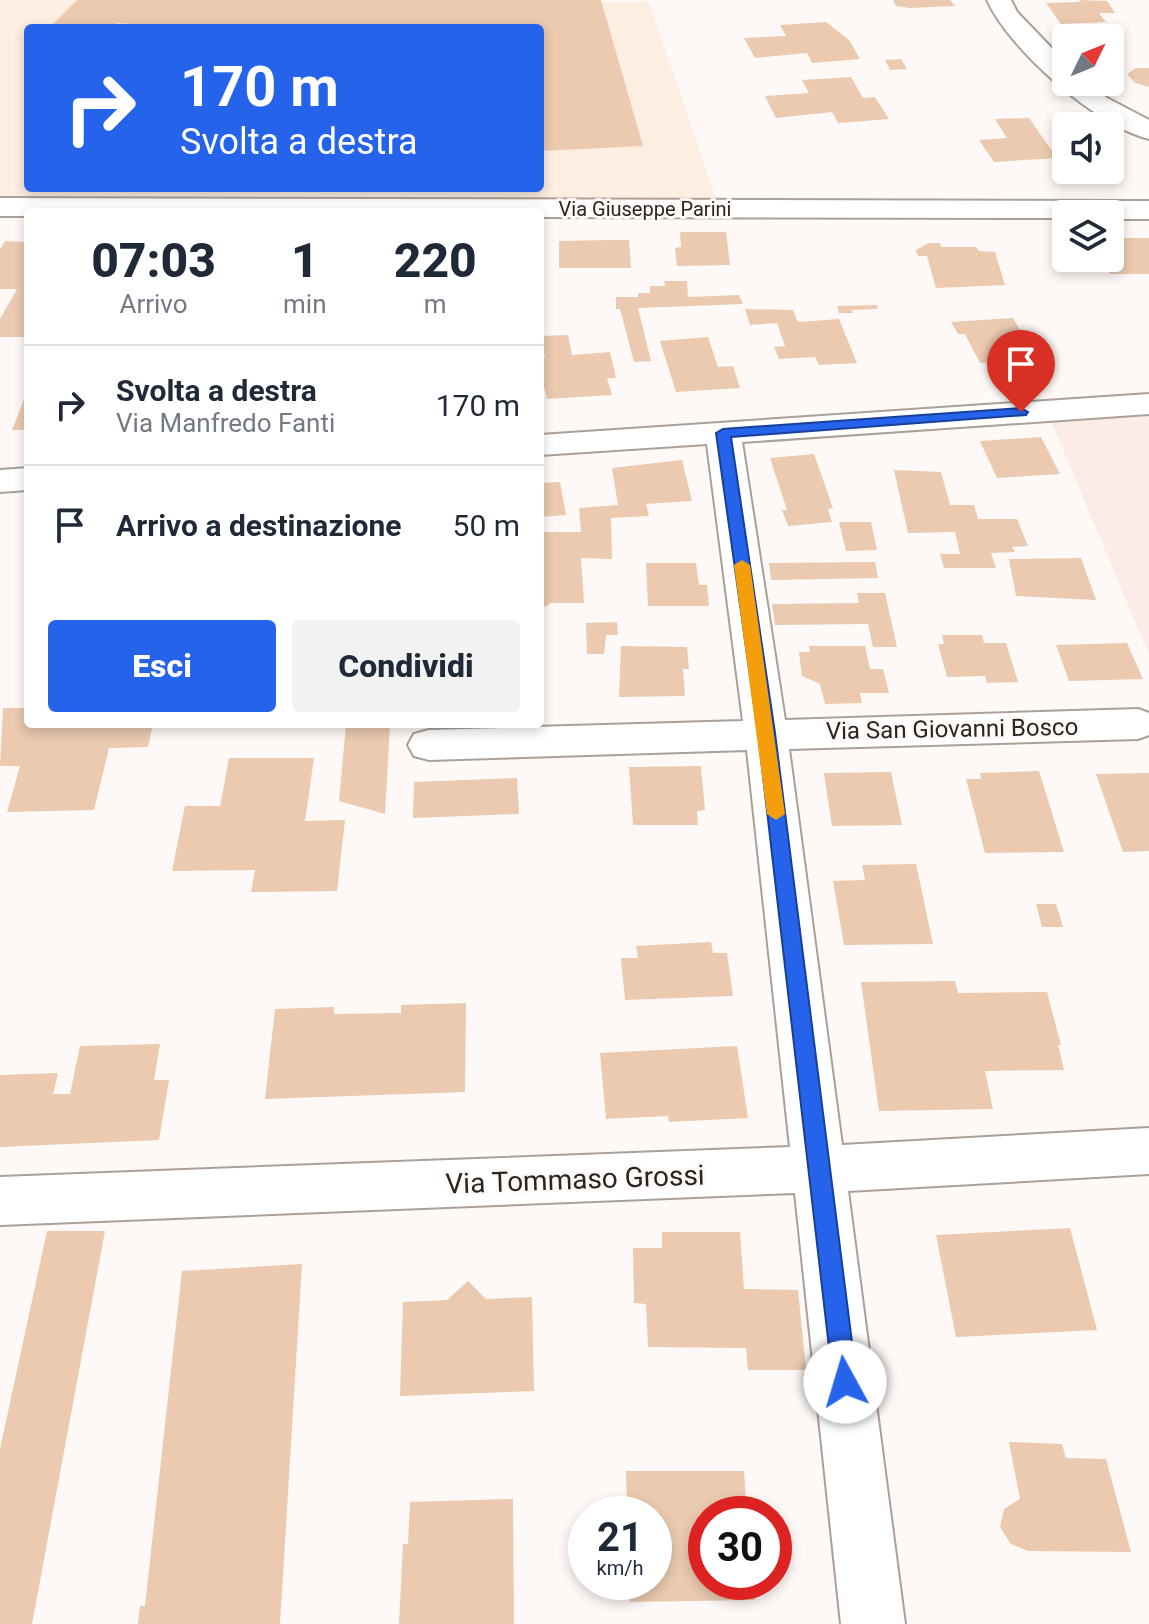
<!DOCTYPE html>
<html lang="it">
<style>
:root{--surface:#fff;--page:#f2f2f3;--text:#1f2937;--muted:#747a83;--line:#e0e1e3;--accent:#2563eb}
body{margin:0;font-family:Roboto,sans-serif;background:var(--page);color:var(--text);height:100vh;display:flex;flex-direction:column;font-size:30px;white-space:nowrap}
*{box-sizing:border-box;margin:0}
p{font-size:26px;color:var(--muted)}
.icon{flex:none;width:44px;height:44px;fill:none;stroke:currentColor;stroke-width:2;stroke-linecap:round;stroke-linejoin:round}
.map{position:relative;flex:1;overflow:hidden}
.panel{position:absolute;left:24px;top:208px;width:520px;height:520px;display:flex;flex-direction:column;background:var(--surface);border-radius:8px;box-shadow:0 4px 12px #0003}
.panel>*{flex:none}
.guide{position:absolute;left:24px;top:24px;width:520px;height:168px;border-radius:8px;box-shadow:0 4px 12px #0003;background:#2563eb;color:#fff;overflow:hidden}
.needle{width:52px;rotate:47deg}
.fabs{position:absolute;left:1052px;top:24px;display:grid;gap:16px}
.fabs a{display:grid;place-items:center;width:72px;height:72px;border-radius:8px;background:var(--surface);box-shadow:0 4px 12px #0003;font-size:40px}
.speed{position:absolute;left:568px;top:1496px;display:flex;gap:16px;font-size:40px;font-weight:700;text-align:center}
.speed>*{display:grid;place-content:center;width:104px;height:104px;border-radius:50%;background:var(--surface);box-shadow:0 4px 12px #0003;line-height:1}
.speed small{font-size:20px;font-weight:400}
.speed .limit{border:12px solid #d22;background:#fff;color:#111}
.pin{position:absolute;display:grid;place-items:center;width:68px;height:68px;color:#fff;margin:-82px -34px;border-radius:50% 50% 50% 0;rotate:-45deg;box-shadow:0 0 8px #0007}
.pin .icon{rotate:45deg}
.me{position:absolute;width:88px;margin:-44px;rotate:354deg;stroke-linejoin:round;filter:drop-shadow(0 0 6px #0008)}
.turn{display:flex;align-items:center;gap:28px;height:168px;padding:0 24px;font-size:36px}
.turn .icon{width:104px;height:104px;stroke-width:2.5}
.turn b{display:block;font-size:56px;line-height:68px}
.eta{display:flex;justify-content:space-evenly;align-items:center;height:136px;text-align:center}
.eta b{font-size:48px;font-weight:800;line-height:56px}
.action{display:flex;gap:16px;margin-top:auto;padding:16px 24px}
.action a{flex:1;height:92px;border-radius:8px;background:var(--accent);color:#fff;font-size:32px;font-weight:800;line-height:92px;text-align:center}
.action a+a{background:var(--page);color:var(--text)}
ul{padding:0;list-style:none}
li{display:flex;align-items:center;gap:24px;height:120px;padding:0 24px;border-top:2px solid var(--line)}
li div{flex:1}
li b{display:block;font-size:30px}
li em{font-style:normal}
.map>svg:first-child{display:block}
</style>
<div class="map">
<svg width="1149" height="1624" viewBox="0 0 1149 1624">
<rect width="100%" height="100%" fill="#fef9f6"/>
<path fill="#fdeee2" fill-rule="evenodd" d="M0,0L649,2L719,207L9,199L0,195ZM28,28H540V188H28Z"/>
<path fill="#fcece8" d="M1149,415V655L1051,421Z"/>
<path fill="#ebcaaf" d="M77,0H601L643,146L540,151V28H187L117,23L113,28H49Z
M893,0H950L955,6L910,8L896,6Z
M1079,0L1107,1L1115,13H1099L1106,22L1061,24L1046,3L1080,2Z
M826,22L849,40L860,59L812,63L807,53L755,58L744,38L786,36L780,25Z
M901,59L907,69L890,70L885,60Z
M1136,68H1149V87L1135,83L1127,74Z
M851,77L863,98L875,97L889,119L838,123L832,112L776,118L765,96L809,93L802,80Z
M1029,118L1057,158L994,162L979,140L1007,138L995,119Z
M680,232H726L730,265L677,266L675,248L681,247Z
M1110,238H1149V274H1110L1103,258H1110Z
M611,240H629L631,268H559V241Z
M5,241L28,242V272L25,277H28V337H0V319L17,289H0V249Z
M929,243H940L941,247H976L979,251L995,252L1005,285L936,288L927,256H918L916,250Z
M664,281H687L688,297L739,295L743,304L638,308L651,361L634,362L620,309H616V297H638V293H650V286H665Z
M877,305L878,309L851,310L853,313H839L837,306Z
M745,309L793,310L798,322L839,319L857,363L819,365L815,357L779,359L774,347L785,346L777,323L750,325Z
M1013,318L1037,359L980,363L965,334H958L951,322Z
M568,335L572,355L610,352L616,378H607L612,395L547,399L540,370V357H545L540,336Z
M708,337L718,367L733,366L740,388L676,392L660,341Z
M28,389V430H12Z
M1041,437L1060,474L997,478L980,441Z
M814,454L833,508L828,509L832,522L788,526L782,510H787L770,458Z
M682,460L692,501L646,504L649,516L611,518L612,559L581,558L584,603H550L546,607L540,603V532H581L579,508L618,505L612,468Z
M894,470L941,472L950,505H974L978,519H1017L1028,546L1012,547L1015,552L991,553L996,568H944L940,554H960L955,532L908,533Z
M560,482L566,515L540,517V483Z
M839,522H871L877,550L846,551Z
M1081,558L1096,600L1016,596L1009,559Z
M875,562L878,578L771,580L769,563Z
M646,563H696L699,585H707L709,606H648Z
M857,593H885L897,647H873L868,624L775,625L772,604L859,603Z
M617,622L618,635H606L604,654H587L586,623Z
M942,635H982L984,643H1006L1018,682L987,683L985,676L947,677L938,644H944Z
M1127,643L1143,679L1069,681L1056,645Z
M621,646L687,647L689,669H683L685,696L619,697Z
M809,646H865L870,669H883L889,693H860L862,703L825,704L820,684L802,676L799,652H810Z
M3,708H28V724H153L148,747L109,748L94,810L7,812L20,766H0Z
M346,724H390L385,814L339,801Z
M229,758H314L305,821L345,820L337,891L251,892L255,870L172,871L185,806H220Z
M701,766L705,810L697,811L698,825H633L629,767Z
M1039,771L1064,852L985,853L966,779H981L980,773Z
M891,772L902,825L832,826L824,773Z
M1149,773V851L1123,852L1096,774Z
M517,778L519,814L413,818L414,782Z
M916,864L933,944L844,945L833,881L865,880L862,865Z
M1036,904H1056L1063,927H1042Z
M711,942L713,953H727L733,996L625,1000L621,958H638L636,946Z
M955,981L958,993L1047,992L1061,1045H1058L1064,1070L985,1071L993,1109L879,1111L861,982Z
M466,1003L465,1092L265,1099L275,1009L334,1007V1014L401,1013V1005Z
M160,1044L154,1080H169L159,1140L0,1147V1075L58,1073L53,1094H70L80,1046Z
M737,1046L748,1118L669,1122L668,1116L606,1119L600,1053Z
M1070,1228L1097,1330L956,1337L936,1235Z
M47,1231H105L32,1624H0V1449Z
M662,1232H740L744,1289L798,1290L806,1370H748L746,1348L648,1347L646,1304L634,1303L633,1248H662Z
M302,1264L280,1624H138L140,1606H145L182,1271Z
M468,1281L486,1299L532,1297L534,1391L400,1396L403,1302L447,1300Z
M1009,1442L1062,1444L1066,1458L1106,1459L1131,1552L1028,1551L1011,1544L1000,1527L1004,1509L1020,1499Z
M626,1471H744L747,1514H706V1582H753L755,1600L630,1602L629,1582H654V1514H627Z
M513,1499L514,1624H399L403,1544H408L410,1502Z"/>
<g fill="none" stroke-linecap="round" stroke-linejoin="round">
<g stroke="#aba097" stroke-width="4">
<path id="street" d="M987,0H1011L1017,12L1066,63V82H1087L1107,98L1149,120V139C1096,126 1009,49 987,0Z
M0,198L1149,201V219H1110V214H1066V218L540,217V212H28V216H0Z
M1149,394V414L742,442L785,720L1138,709L1149,713V735L1138,739L789,749L842,1145L1149,1128V1174L848,1191L905,1624H841L795,1193L0,1225V1177L790,1147L747,750L429,760L414,756L408,745L414,734L429,730L743,721L707,444L540,455V435Z
M28,468V490L0,492V470Z"/>
</g>
<use href="#street" fill="#fff" fill-rule="evenodd"/>
</g>
<path fill="#2563eb" stroke="#184099" stroke-width="2" d="M1021,408L1028,412L1026,415L731,437L775,733L857,1382L853,1390L845,1393L836,1390L833,1382L758,733L716,433L723,429Z"/>
<path fill="#f59e0b" d="M742,560L750,565L785,814L776,820L767,814L734,565Z"/>
<g text-anchor="middle" stroke-width="6" stroke-linejoin="round" paint-order="stroke">
<g font-size="20" fill="#2a2522" stroke="#fef9f6">
<text x="645" y="216">Via Giuseppe Parini</text>
</g>
<g font-size="24" fill="#2a2522" stroke="#fef9f6">
<text transform="translate(952 729) rotate(-1)" y="8">Via San Giovanni Bosco</text>
</g>
<g font-size="28" fill="#2a2522" stroke="#fef9f6">
<text transform="translate(575 1179) rotate(-2)" y="10">Via Tommaso Grossi</text>
</g>
</g>
</svg>
<div class="fabs">
<a><svg class="needle" viewBox="-14 -14 28 28"><path d="M0-13l5 13h-10z" fill="#e53935"/><path d="M0 13l5-13h-10z" fill="#747a83"/></svg></a>
<a><svg class="icon" aria-label="sound" viewBox="0 0 24 24"><path d="M4 9h4l5-4v14l-5-4H4zM17 9q2 3 0 6"/></svg></a>
<a><svg class="icon" aria-label="layers" viewBox="0 0 24 24"><path d="M12 4l9 5-9 5-9-5zM3 14l9 5 9-5"/></svg></a>
</div>
<div class="speed"><div>21<small>km/h</small></div><div class="limit">30</div></div>
<div class="pin" style="left:1021px;top:412px;background:#d93025"><svg class="icon" aria-label="arrive" viewBox="0 0 24 24"><path d="M6 21V4h12l-3 4 3 4H6"/></svg></div>
<svg class="me" style="left:845px;top:1382px" viewBox="-20 -20 40 40"><circle r="19" fill="#fff"/><path d="M0-13L10 11 0 6-10 11z" fill="#2563eb"/></svg>
<div class="guide">
<div class="turn"><svg class="icon" aria-label="right" viewBox="0 0 24 24"><path d="M7 20v-9h11M14 6l5 5-5 5"/></svg><div><b>170 m</b>Svolta a destra</div></div>
</div>
<section class="panel">
<div class="eta">
<div><b>07:03</b><p>Arrivo</p></div>
<div><b>1</b><p>min</p></div>
<div><b>220</b><p>m</p></div>
</div>
<ul>
<li><svg class="icon" aria-label="right" viewBox="0 0 24 24"><path d="M7 20v-9h11M14 6l5 5-5 5"/></svg><div><b>Svolta a destra</b><p>Via Manfredo Fanti</p></div><em>170 m</em></li>
<li><svg class="icon" aria-label="arrive" viewBox="0 0 24 24"><path d="M6 21V4h12l-3 4 3 4H6"/></svg><div><b>Arrivo a destinazione</b></div><em>50 m</em></li>
</ul>
<div class="action"><a>Esci</a><a>Condividi</a></div>
</section>
</div>
